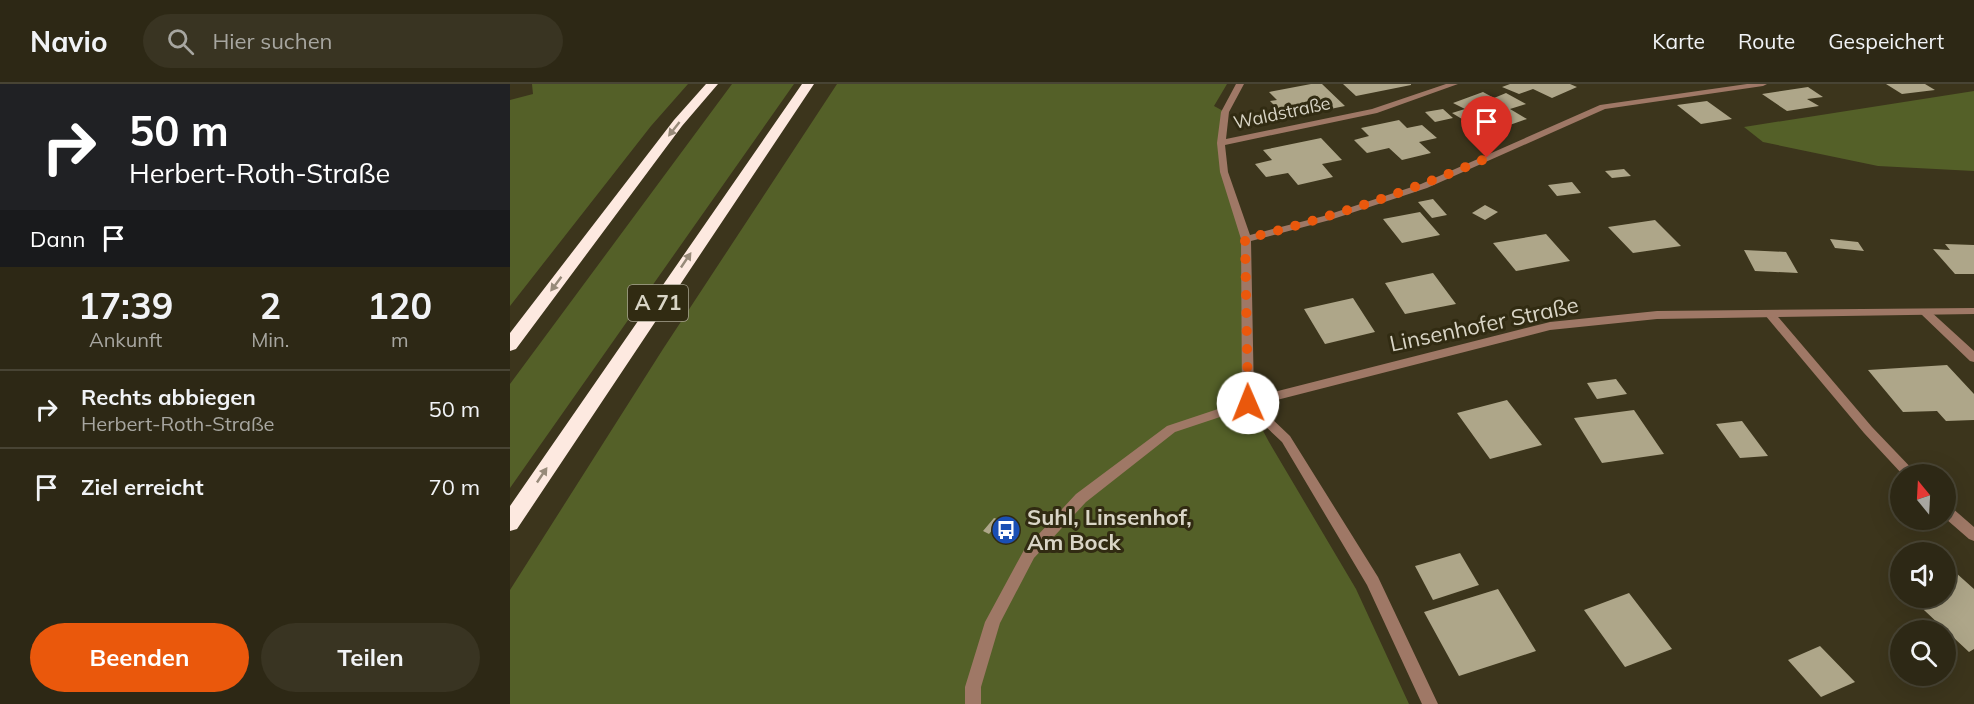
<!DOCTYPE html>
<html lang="de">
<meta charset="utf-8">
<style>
:root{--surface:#2d2815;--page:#393422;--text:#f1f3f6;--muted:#a7a6a0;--line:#484434;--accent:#ea580c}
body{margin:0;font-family:Mulish,sans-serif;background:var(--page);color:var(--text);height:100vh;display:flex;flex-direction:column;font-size:22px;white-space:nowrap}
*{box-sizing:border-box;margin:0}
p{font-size:20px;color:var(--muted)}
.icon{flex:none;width:33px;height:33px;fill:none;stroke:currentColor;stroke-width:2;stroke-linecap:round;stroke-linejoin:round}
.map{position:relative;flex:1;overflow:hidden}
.sheet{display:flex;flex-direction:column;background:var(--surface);width:510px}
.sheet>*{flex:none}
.top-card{background:#202124;color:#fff;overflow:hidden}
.needle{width:39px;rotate:342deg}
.tools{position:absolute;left:1380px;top:380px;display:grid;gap:12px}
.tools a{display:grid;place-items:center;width:66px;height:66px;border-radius:50%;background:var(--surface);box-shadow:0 6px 24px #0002,0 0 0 2px var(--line);font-size:30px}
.pin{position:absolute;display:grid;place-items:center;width:51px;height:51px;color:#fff;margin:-62px -26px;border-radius:50% 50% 50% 0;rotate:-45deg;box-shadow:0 0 6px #0007}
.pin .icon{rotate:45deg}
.me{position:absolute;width:66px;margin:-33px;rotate:359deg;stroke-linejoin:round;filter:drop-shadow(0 0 4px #0008)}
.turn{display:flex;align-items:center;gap:21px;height:126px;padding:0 30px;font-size:27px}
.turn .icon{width:78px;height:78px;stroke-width:2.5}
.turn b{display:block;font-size:42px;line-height:51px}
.then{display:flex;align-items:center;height:57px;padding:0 30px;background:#0003;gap:12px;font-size:22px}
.eta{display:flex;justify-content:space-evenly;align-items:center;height:102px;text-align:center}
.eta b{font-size:36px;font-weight:700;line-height:42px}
.action{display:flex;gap:12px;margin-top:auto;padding:12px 30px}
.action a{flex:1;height:69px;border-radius:36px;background:var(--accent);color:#fff;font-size:24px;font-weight:700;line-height:69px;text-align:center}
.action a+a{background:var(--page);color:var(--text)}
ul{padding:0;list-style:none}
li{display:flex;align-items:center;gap:18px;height:78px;padding:0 30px;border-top:2px solid var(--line)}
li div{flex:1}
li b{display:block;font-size:22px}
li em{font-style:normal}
header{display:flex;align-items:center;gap:36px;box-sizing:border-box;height:84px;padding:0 30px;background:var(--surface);border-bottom:2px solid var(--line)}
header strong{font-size:28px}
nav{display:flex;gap:33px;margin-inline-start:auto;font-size:21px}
.search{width:420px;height:54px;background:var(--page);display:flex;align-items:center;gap:15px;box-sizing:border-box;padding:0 21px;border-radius:33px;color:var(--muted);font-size:22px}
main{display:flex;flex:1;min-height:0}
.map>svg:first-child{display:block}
</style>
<header>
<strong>Navio</strong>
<div class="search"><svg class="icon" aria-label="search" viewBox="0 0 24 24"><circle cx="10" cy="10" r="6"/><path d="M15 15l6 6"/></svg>Hier suchen</div>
<nav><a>Karte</a><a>Route</a><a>Gespeichert</a></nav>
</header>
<main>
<section class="sheet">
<div class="top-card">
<div class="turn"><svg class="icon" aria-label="right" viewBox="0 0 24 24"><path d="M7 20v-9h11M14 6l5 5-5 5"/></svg><div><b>50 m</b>Herbert-Roth-Straße</div></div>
<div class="then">Dann<svg class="icon" aria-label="arrive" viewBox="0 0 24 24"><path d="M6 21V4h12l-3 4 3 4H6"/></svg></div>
</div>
<div class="eta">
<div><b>17:39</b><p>Ankunft</p></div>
<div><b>2</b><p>Min.</p></div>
<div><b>120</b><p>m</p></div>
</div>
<ul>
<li><svg class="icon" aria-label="right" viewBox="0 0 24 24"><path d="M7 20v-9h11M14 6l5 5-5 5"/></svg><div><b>Rechts abbiegen</b><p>Herbert-Roth-Straße</p></div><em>50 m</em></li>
<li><svg class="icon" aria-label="arrive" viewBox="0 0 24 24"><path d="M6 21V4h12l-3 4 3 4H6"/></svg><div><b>Ziel erreicht</b></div><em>70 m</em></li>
</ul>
<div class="action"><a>Beenden</a><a>Teilen</a></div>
</section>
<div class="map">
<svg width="1464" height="620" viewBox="0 0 1464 620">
<rect width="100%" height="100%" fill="#3c351c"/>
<path fill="#546028" d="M22,0H178L141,42L0,222V16L23,10Z
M222,0H284L0,404V300Z
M327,0H717L704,22L715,28L714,88L736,155L738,319L759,358L846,505L899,620H0V506L153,265Z
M1464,7V87L1368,82L1253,58L1234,43Z"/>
<path fill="#aea689" d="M801,0H812L835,22L771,35L765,28L770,27L760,17L767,16L759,8Z
M833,0H901V1L846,12Z
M1000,0H1060L1067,3L1042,14L1023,5L1009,10L992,3Z
M1376,0H1415L1425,6L1392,10Z
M1298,3L1313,13L1297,15L1309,22L1277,27L1252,10Z
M973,8L984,14L996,9L1016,20L1000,25L1017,35L994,43L978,35L962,41L942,29L955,25L943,19Z
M1197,17L1222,35L1191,40L1167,21Z
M933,25L943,34L925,38L915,28Z
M889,36L897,44L912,41L927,54L909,58L921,69L892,76L879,64L857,69L844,56L859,52L851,44Z
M811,54L832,76L812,80L823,93L788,101L778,89L756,93L745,80L762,76L753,66Z
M1114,85L1121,92L1102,94L1095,87Z
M1062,98L1071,109L1047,112L1038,101Z
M923,115L937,131L922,134L908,118Z
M975,121L988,128L975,136L962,129Z
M910,128L930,151L892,159L873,135Z
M1145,136L1171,162L1123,169L1098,143Z
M1036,150L1060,177L1006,187L983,159Z
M1320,155L1348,158L1354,167L1325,164Z
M1435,160L1464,161V190H1445L1423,165L1440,166Z
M1234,166L1276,168L1288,189L1245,187Z
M923,189L946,220L895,230L875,199Z
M843,214L865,248L815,260L794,225Z
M1437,281L1464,310V336L1436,337L1427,327L1393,328L1358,286Z
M1106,295L1117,310L1087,315L1077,299Z
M997,316L1032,361L980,375L947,329Z
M1124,326L1154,370L1092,379L1064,334Z
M1232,337L1258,372L1230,374L1206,340Z
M484,434L490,436L479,450L473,447Z
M950,469L969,501L923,516L905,482Z
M1445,488L1464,505V565L1459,568L1400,513H1436V492Z
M988,505L1026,567L949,592L914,528Z
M1119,509L1162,565L1115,583L1074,526Z
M1310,562L1345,598L1311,613L1278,576Z"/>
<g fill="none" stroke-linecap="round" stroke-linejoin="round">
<path fill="#9f7866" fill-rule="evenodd" d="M1415,225L1419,226L1464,267V278L1460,277L1411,230L1410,228Z
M1259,226L1263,227L1362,343L1407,390H1392L1354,349L1255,231L1254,229Z
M738,315L742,316L780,352L868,493L928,620H912L857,501L772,358L734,322L732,319Z
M1436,422L1441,423L1464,443V457L1459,455L1436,435Z"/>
<path fill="#9f7866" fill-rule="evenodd" d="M726,0H734L719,28L716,55L862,25L936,0H948L867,29L715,61L718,88L740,151L814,132L911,100L1090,21L1237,0H1257L1253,2L1095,25L917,104L820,136L741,157L744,313L1040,238L1147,227L1464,224V230L1147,235L1040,246L740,323L665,348L576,418L524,474L490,539L471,603V620H455V603L475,538L514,466L566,410L657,342L732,317L731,155L710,88L707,59L711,28Z"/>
<path fill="#fde9e0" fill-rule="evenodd" d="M196,0H208L172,42L6,265L0,267V249L164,36Z
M292,0H304L7,445L0,447V422Z"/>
</g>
<defs><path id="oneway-solid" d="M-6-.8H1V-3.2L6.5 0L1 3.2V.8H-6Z" transform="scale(1.5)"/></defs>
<g fill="#978a79">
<use href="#oneway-solid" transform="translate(164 45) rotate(128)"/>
<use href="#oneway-solid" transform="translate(176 176) rotate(-56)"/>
<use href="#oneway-solid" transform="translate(46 200) rotate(127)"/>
<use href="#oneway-solid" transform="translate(32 391) rotate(-56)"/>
</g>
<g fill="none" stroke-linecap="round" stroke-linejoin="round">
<path stroke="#ea580c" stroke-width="10" stroke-dasharray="0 18" d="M738,319L735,155C819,134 898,108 977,74"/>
</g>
<defs>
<g id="bus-disc" transform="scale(1.5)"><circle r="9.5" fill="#1a4fb4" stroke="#312b12"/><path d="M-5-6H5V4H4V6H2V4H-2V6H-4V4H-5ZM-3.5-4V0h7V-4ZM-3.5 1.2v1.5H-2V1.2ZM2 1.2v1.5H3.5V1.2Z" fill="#fff"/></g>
</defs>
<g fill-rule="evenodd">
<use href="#bus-disc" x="496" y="446"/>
</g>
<g text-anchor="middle" stroke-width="6" stroke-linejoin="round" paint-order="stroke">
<g font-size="18" fill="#d9d5c6" stroke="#312b12">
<text transform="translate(772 29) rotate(-12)" y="6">Waldstraße</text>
</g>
<rect fill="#312b12" stroke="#a7a290" stroke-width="1.5" x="118" y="201" width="60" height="36" rx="4.5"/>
<g font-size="21" font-weight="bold" fill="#d9d5c6">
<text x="148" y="226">A 71</text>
</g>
<g font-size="22" fill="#d9d5c6" stroke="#312b12">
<text transform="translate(974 240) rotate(-12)" y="8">Linsenhofer Straße</text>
</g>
<g font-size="22" font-weight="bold" fill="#d9d5c6" stroke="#312b12" text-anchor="start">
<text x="517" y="441">Suhl, Linsenhof,<tspan x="517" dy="25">Am Bock</tspan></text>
</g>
</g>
</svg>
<div class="tools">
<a><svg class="needle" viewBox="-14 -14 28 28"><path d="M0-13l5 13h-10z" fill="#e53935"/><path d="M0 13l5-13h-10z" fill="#a7a6a0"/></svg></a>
<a><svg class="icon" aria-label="sound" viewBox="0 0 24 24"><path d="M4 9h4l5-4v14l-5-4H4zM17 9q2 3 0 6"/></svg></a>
<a><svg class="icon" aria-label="search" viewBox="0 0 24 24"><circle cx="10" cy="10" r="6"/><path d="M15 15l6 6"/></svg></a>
</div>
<div class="pin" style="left:977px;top:74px;background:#d93025"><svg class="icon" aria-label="arrive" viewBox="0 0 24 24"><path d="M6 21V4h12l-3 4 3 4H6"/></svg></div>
<svg class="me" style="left:738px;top:319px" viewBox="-20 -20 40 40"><circle r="19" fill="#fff"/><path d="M0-13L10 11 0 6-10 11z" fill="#ea580c"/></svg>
</div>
</main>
